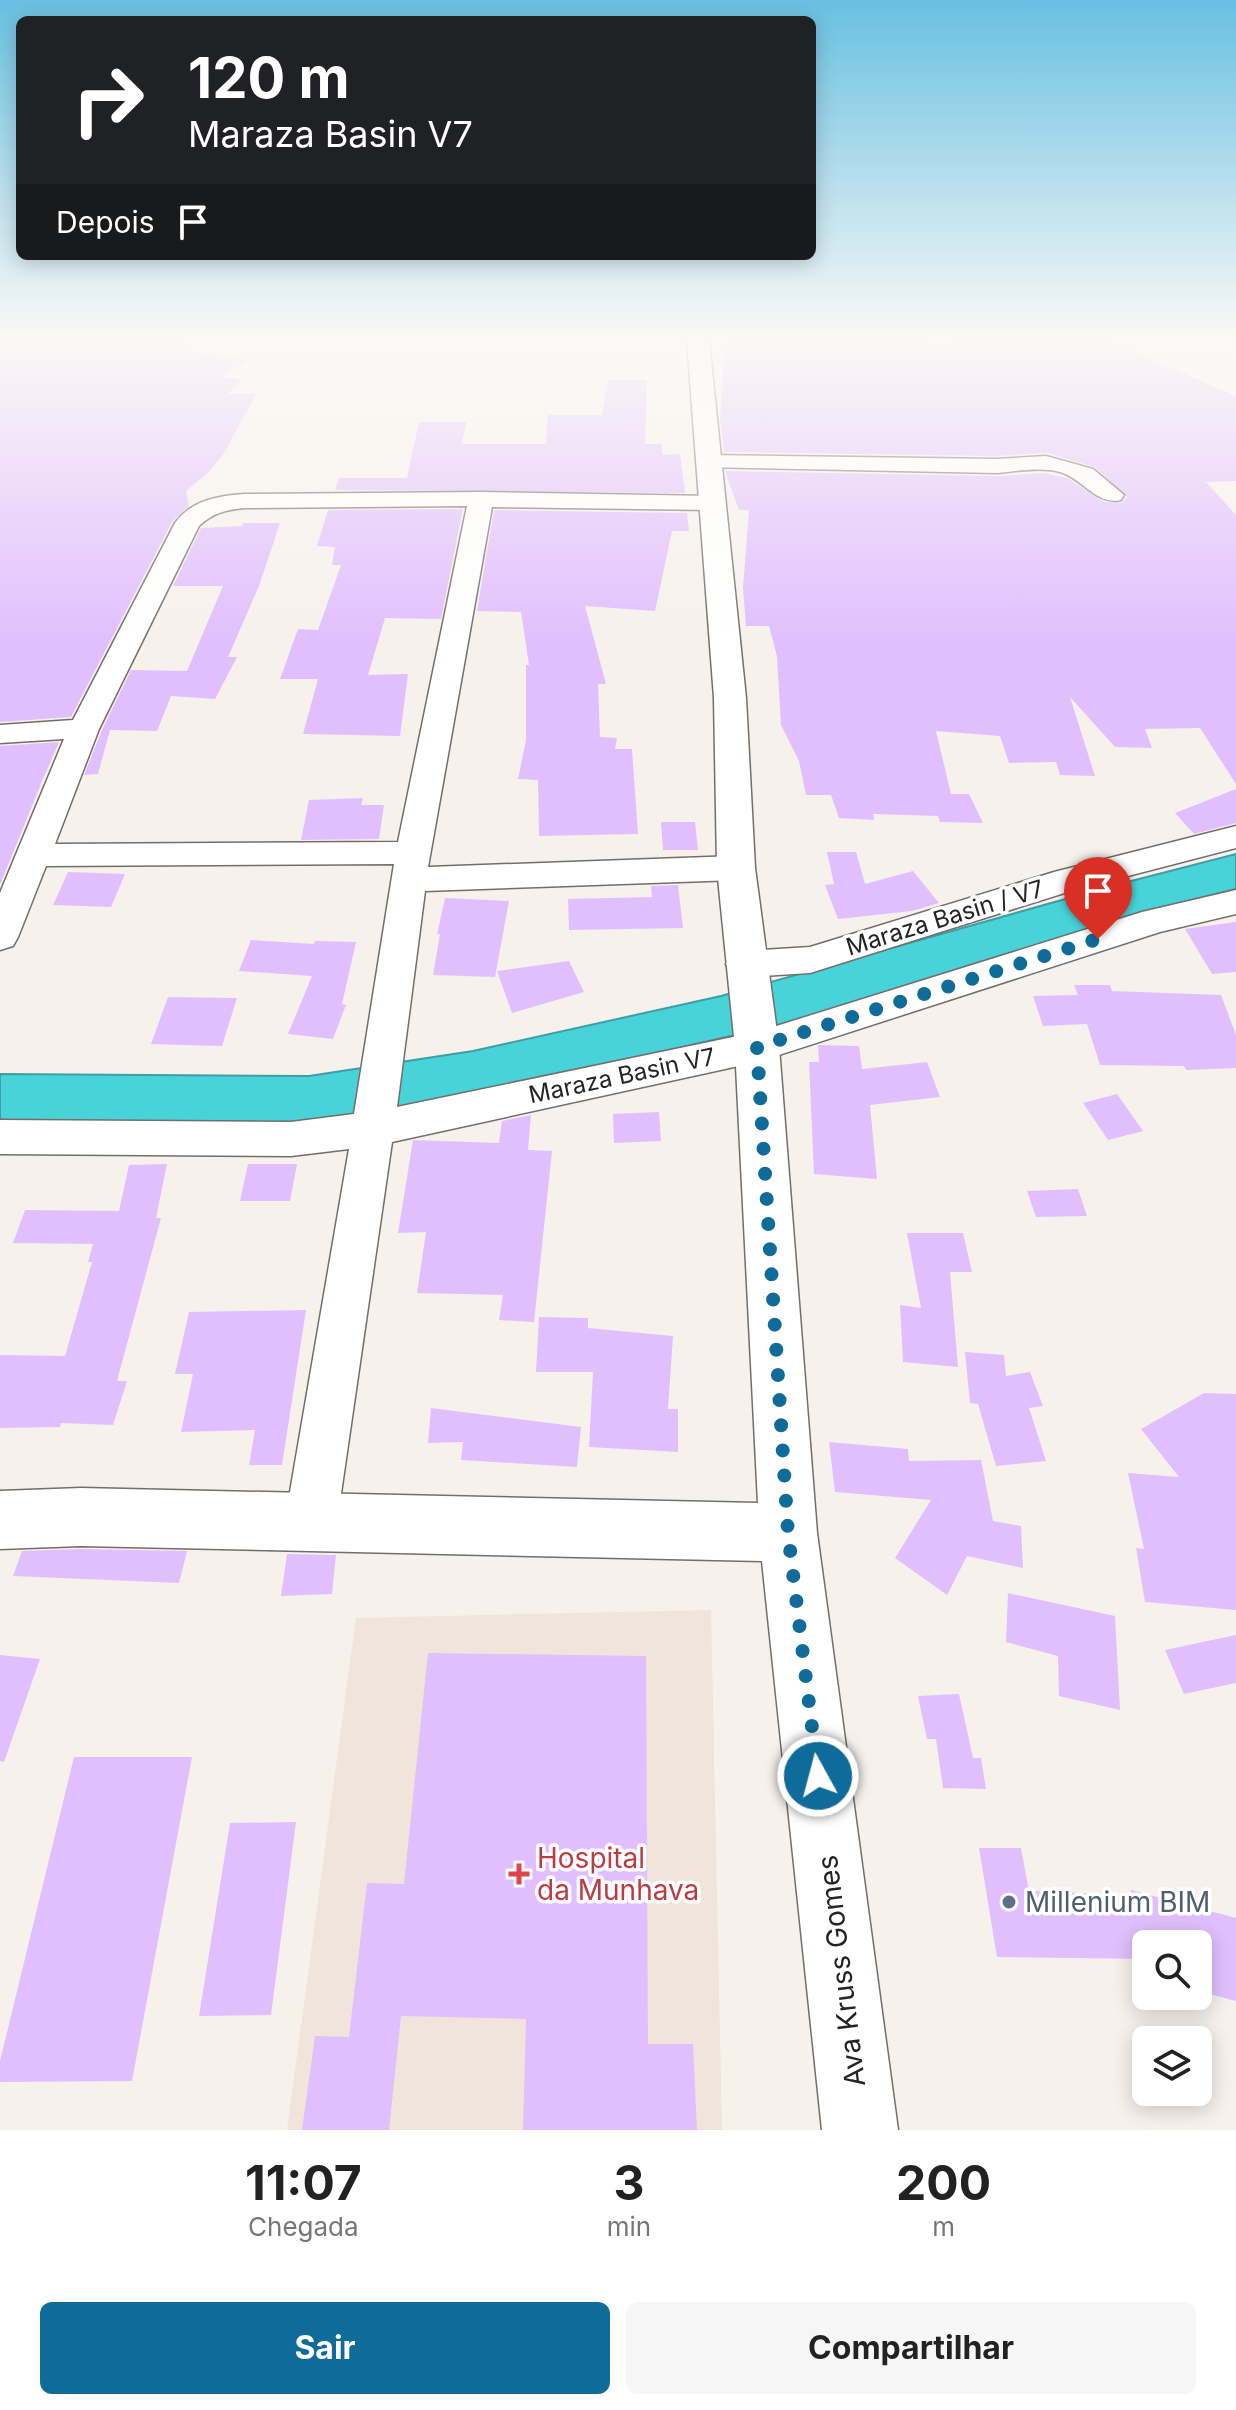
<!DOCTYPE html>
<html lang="pt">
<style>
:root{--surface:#fff;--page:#f6f6f6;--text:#222;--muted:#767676;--accent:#0e6b9a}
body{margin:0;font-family:Inter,sans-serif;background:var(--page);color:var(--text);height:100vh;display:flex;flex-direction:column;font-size:30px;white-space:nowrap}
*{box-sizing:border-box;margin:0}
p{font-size:26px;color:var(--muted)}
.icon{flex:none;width:44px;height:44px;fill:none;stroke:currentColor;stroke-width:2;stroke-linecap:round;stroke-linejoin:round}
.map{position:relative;height:2130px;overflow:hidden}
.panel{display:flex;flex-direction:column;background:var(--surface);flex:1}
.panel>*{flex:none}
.top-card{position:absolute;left:16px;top:16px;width:800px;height:244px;border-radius:12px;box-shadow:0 4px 20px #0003;background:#202124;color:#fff;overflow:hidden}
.buttons{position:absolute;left:1132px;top:1930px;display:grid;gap:16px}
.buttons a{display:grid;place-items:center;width:80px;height:80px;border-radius:12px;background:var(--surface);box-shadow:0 4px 20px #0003;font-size:40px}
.pin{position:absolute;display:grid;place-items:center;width:68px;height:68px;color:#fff;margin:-82px -34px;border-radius:50% 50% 50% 0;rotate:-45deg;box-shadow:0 0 8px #0007}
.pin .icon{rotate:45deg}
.me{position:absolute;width:88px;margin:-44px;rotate:353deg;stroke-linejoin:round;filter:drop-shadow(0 0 6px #0008)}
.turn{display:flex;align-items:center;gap:28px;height:168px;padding:0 40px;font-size:36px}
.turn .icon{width:104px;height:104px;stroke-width:2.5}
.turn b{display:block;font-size:56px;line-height:68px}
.then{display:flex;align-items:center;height:76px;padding:0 40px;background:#0003;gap:16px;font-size:30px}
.eta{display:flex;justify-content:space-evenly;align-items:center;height:136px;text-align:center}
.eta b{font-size:48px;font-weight:700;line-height:56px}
.action{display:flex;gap:16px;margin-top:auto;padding:16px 40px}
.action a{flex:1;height:92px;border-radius:12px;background:var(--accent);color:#fff;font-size:32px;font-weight:700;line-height:92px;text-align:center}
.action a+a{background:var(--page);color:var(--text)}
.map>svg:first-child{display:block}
</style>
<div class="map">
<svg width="1236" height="2130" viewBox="0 0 1236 2130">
<rect width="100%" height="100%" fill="#f7f1ec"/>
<path fill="#f1e4db" d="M711,1610L722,2130H287L356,1618Z"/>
<path fill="#48d3d8" stroke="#3e9ea1" stroke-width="2" d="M1236,854V889L1143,912L796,1021L413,1109L295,1122L0,1123V1074L309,1076L473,1051L721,996L1108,887Z"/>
<path fill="#e1bffe" d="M0,341H191L180,350L246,360L221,378L242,379L228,394H256L224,453L209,472L186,491L189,506L172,522L71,717L0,722Z
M925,341L947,348L953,341H1109L1236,396V481L1206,482L1236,515V784L1200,728L1145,729L1152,748L1115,747L1070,697L1095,776L1060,775L1056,762L1009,763L1000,736L936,731L951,794H969L983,823L940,822L938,816L873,814L874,820L839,818L831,795H806L799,761L781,725L777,656L769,626H746L743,588L749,510H739L725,471L997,476L1044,473L1067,478L1104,502L1121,503L1127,497L1095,467L1047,453L997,456L724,452L720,418L725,342Z
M608,380H647L645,444H662V455L680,454L685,493L335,490L339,478H407L419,422H466L462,444H546L548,415H602Z
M463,509L441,619L385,618L368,675L408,674L400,736L303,734L318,679H280L298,629L318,630L341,565H332L335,547L317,546L328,510Z
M494,510L687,513L689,531H672L655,611L585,606L606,684H598L600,737L617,738L615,749H632L638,834L539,836L538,780L518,779L526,740V665H529L521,612L477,611Z
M243,523H280L259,586L228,657H237L215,699L171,696L157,731L110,730L98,774L84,775L102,730L131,670L187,671L223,586H173L201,528L242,526Z
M59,742L43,779L0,885V746Z
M1236,789V823L1194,834L1175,813Z
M363,798L361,805H384L379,839L301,840L309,800Z
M661,822H695L698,850H663Z
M827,852H856L865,884L913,871L939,903L912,911L838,919L825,885L834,884Z
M68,872L125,874L111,907L53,905Z
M678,885L683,928L569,930L568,899L652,897L651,886Z
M445,898L509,901L495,977L433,975L440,934H437Z
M1236,922V972L1212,974L1185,929Z
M251,940L314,944L315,941L356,942L342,1004L346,1005L333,1039L288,1034L312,976L239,971Z
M569,961L584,992L512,1013L497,971Z
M1074,985H1110L1112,991L1221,995L1236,1035V1068L1186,1070L1184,1066L1100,1065L1087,1024L1043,1026L1033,996L1078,995Z
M168,997L237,998L222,1046L151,1044Z
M818,1045L859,1046L862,1069L927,1062L940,1097L870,1105L877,1179L814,1174L809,1062H819Z
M1117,1094L1143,1131L1108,1140L1083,1103Z
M659,1112L661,1141L614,1143L613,1114Z
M531,1115L528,1150L552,1151L534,1322L499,1320L503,1295L417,1293L426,1232L398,1233L413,1140L499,1143L502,1121Z
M167,1164L156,1218H161L117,1381H127L113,1425L61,1423L60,1427L0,1428V1355L65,1356L92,1262H88L93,1244L13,1243L25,1210L119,1211L129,1165Z
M248,1164H297L290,1201H240Z
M1078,1189L1087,1216L1036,1217L1027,1191Z
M907,1233H963L972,1272H950L958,1367L903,1362L900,1305L921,1308Z
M306,1310L282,1465H249L255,1430L181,1432L193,1374H175L189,1312Z
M539,1317L588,1318V1328L673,1336L668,1409H678V1452L589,1447L593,1372H536Z
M965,1352L1004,1355L1006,1376L1030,1372L1043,1406L1029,1408L1046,1461L996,1466L978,1404L970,1403Z
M1204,1393L1236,1394V1610L1145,1602L1136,1548L1144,1549L1128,1473L1179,1477L1141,1429Z
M431,1408L581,1427L577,1467L461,1460L463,1442L428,1443Z
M829,1442L908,1449L909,1461L981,1460L993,1521L1021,1526L1023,1568L967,1556L947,1595L895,1558L931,1500L835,1492Z
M81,1549L187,1551L179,1583L13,1576L22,1551Z
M287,1554L336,1555L332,1594L281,1596Z
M1008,1593L1115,1616L1120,1710L1059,1696L1058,1656L1006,1642Z
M1236,1635V1683L1184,1694L1165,1650Z
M428,1653L646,1656L648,2044H693L697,2130H523L526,2019L401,2016L389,2130H302L315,2036L349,2037L367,1883L404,1884Z
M0,1655L40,1659L4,1762L0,1761Z
M959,1694L973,1758H981L986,1789L943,1788L936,1739H927L918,1696Z
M74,1757H192L132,2081L0,2082V2061Z
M296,1822L271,2015L199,2016L230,1823Z
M979,1848H1021L1029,1891L1131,1895V1890L1236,1918V2001L1198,1991V1944H1146V1959L997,1957Z"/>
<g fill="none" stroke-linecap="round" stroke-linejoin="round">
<g stroke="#736e6a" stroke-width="3">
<path id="minor" d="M708,455L997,459L1046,456L1093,469L1124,495L1121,500C1097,506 1082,478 1060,472C1040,467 1017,471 997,473L700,467L696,462L700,457Z
M481,492L712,496L721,498L724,503L721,508L712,510L492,507L428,867L736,856L748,860L753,868L748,876L736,880L425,891L397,1107L757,1032L1142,912L1236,890V914L1160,932L757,1062L392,1142L337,1521L330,1540L311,1547L292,1540L285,1521L349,1149L291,1156L0,1154V1120L291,1122L354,1114L394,864L46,866L18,937L13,946L0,950V893L64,739L0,743V725L73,720L175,523C192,500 217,496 244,494ZM467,506L398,842L55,844L99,729L199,526C213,513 225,510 244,508Z
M1236,826V848L1074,890L810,973L745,977L732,974L726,964L732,954L745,951L810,947L1054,872Z"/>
</g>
<g stroke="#736e6a" stroke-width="3">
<path id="tertiary" d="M687,341H709L746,698L755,868L779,1047L817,1533L898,2130H822L762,1561L81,1546L0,1549V1491L81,1488L758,1503L735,1047L717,868L714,698Z"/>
</g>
<use href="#minor" fill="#fff" fill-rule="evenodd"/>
<use href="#tertiary" fill="#fff" fill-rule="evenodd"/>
</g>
<linearGradient id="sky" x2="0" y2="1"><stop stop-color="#68c0e2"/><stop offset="0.53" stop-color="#fbf9f6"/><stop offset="1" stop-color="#fbf9f6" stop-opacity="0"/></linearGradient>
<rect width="1236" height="639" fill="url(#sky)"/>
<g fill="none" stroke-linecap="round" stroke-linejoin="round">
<path stroke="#0e6b9a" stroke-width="14" stroke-dasharray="0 25.2" d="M818,1776L788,1533L757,1047L1098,939"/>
</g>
<path fill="#e0444e" stroke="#fff" stroke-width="3" d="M515 1862h8v8h8v8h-8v8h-8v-8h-8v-8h8z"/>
<circle fill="#5c6f8a" stroke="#fff" stroke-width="3" cx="1009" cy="1902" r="8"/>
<g text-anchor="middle" stroke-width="7" stroke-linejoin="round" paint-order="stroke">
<g font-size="24" fill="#262422" stroke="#fff">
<text transform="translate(945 918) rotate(-17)" y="8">Maraza Basin / V7</text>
<text transform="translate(622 1076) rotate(-12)" y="8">Maraza Basin V7</text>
</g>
<g font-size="28" fill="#be3a42" stroke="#fff" text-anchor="start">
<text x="537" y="1868">Hospital<tspan x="537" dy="32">da Munhava</tspan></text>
</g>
<g font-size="28" fill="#4e5e75" stroke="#fff" text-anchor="start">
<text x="1025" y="1912">Millenium BIM</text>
</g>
<g font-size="28" fill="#262422" stroke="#fff">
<text transform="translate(841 1971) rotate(-97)" y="10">Ava Kruss Gomes</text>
</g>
</g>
</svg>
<div class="buttons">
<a><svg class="icon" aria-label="search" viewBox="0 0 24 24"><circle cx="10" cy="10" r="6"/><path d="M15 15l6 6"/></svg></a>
<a><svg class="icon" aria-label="layers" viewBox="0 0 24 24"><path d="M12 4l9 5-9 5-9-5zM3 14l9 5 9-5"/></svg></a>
</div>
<div class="pin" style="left:1098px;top:939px;background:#d93025"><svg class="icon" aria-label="arrive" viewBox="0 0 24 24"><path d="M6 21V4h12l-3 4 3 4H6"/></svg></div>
<svg class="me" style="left:818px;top:1776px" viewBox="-20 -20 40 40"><circle r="17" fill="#0e6b9a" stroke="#fff" stroke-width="3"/><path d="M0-11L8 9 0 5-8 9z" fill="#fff"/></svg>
<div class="top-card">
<div class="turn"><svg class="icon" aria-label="right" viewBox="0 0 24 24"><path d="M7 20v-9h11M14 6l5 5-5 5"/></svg><div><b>120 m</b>Maraza Basin V7</div></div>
<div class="then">Depois<svg class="icon" aria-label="arrive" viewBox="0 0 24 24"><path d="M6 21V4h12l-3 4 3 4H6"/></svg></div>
</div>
</div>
<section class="panel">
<div class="eta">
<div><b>11:07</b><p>Chegada</p></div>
<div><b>3</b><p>min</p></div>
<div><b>200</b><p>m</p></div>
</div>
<div class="action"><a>Sair</a><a>Compartilhar</a></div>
</section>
